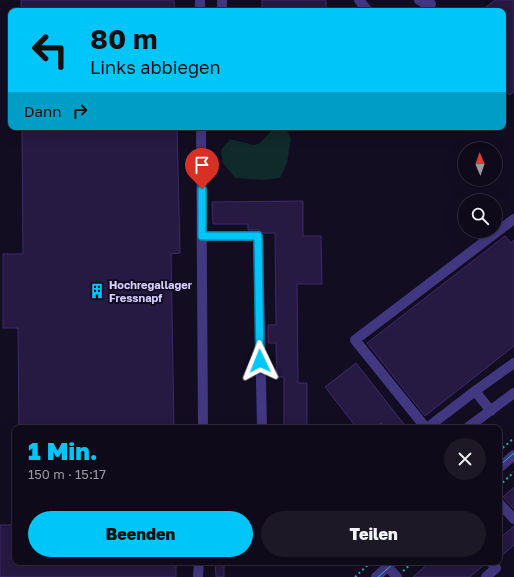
<!DOCTYPE html>
<html lang="de">
<meta charset="utf-8">
<style>
:root{--surface:#0e0a19;--page:#1c1826;--text:#f1f3f6;--muted:#9b9aa2;--line:#2e2b38;--accent:#00c5f8}
body{margin:0;font-family:"Golos Text",sans-serif;background:var(--page);color:var(--text);height:100vh;display:flex;flex-direction:column;font-size:15px;white-space:nowrap}
*{box-sizing:border-box;margin:0}
p{font-size:13px;color:var(--muted)}
.icon{flex:none;width:22px;height:22px;fill:none;stroke:currentColor;stroke-width:2;stroke-linecap:round;stroke-linejoin:round}
.map{position:relative;flex:1;overflow:hidden}
.side{position:absolute;left:12px;top:425px;width:490px;height:140px;display:flex;flex-direction:column;background:var(--surface);border-radius:8px;box-shadow:0 4px 16px #0002,0 0 0 1px var(--line)}
.side>*{flex:none}
.banner{position:absolute;left:8px;top:8px;width:498px;height:122px;border-radius:8px;box-shadow:0 4px 16px #0002,0 0 0 1px var(--line);background:#00c5f8;color:#111;overflow:hidden}
.needle{width:26px;rotate:358deg}
.controls{position:absolute;left:458px;top:142px;display:grid;gap:8px}
.controls a{display:grid;place-items:center;width:44px;height:44px;border-radius:50%;background:var(--surface);box-shadow:0 4px 16px #0002,0 0 0 1px var(--line);font-size:20px}
.pin{position:absolute;display:grid;place-items:center;width:34px;height:34px;color:#fff;margin:-41px -17px;border-radius:50% 50% 50% 0;rotate:-45deg;box-shadow:0 0 4px #0007}
.pin .icon{rotate:45deg}
.me{position:absolute;width:44px;margin:-22px;rotate:358deg;stroke-linejoin:round;filter:drop-shadow(0 0 3px #0008)}
.turn{display:flex;align-items:center;gap:14px;height:84px;padding:0 16px;font-size:18px}
.turn .icon{width:52px;height:52px;stroke-width:2.5}
.turn b{display:block;font-size:28px;line-height:34px}
.then{display:flex;align-items:center;height:38px;padding:0 16px;background:#0003;gap:8px;font-size:15px}
.round{display:grid;place-items:center;flex:none;width:42px;height:42px;border-radius:21px;background:var(--page)}
.head{display:flex;align-items:center;justify-content:space-between;height:68px;padding:0 16px}
h1{font-size:24px;font-weight:800;line-height:30px;color:var(--accent)}
.action{display:flex;gap:8px;margin-top:auto;padding:8px 16px}
.action a{flex:1;height:46px;border-radius:24px;background:var(--accent);color:#111;font-size:16px;font-weight:800;line-height:46px;text-align:center}
.action a+a{background:var(--page);color:var(--text)}
.map>svg:first-child{display:block}
</style>
<div class="map">
<svg width="514" height="577" viewBox="0 0 514 577">
<rect width="100%" height="100%" fill="#120d21"/>
<path fill="#10292b" d="M281,129L287,131L291,138L287,163L280,178L263,180L235,178L223,163L221,150L230,139L254,145L260,143L271,131Z"/>
<path fill="#261942" stroke="#3f2a6f" d="M21,0H174L175,11H21Z
M262,0H326V11H262Z
M495,0H514V92L509,95L503,87V11H481Z
M22,127H177L180,253L171,254L174,428H19L18,328H3V254H23Z
M303,201V236H321L322,284H297L298,383H307V428H284V377H277L276,343H268V325H276L275,233H264L258,230H248V224H213L212,202Z
M505,236L511,243L514,240V346L425,416L367,343Z
M356,363L407,428H385L381,423L374,428H357L325,387Z
M514,487V509L503,497Z
M0,525H15V562H176V577H0Z
M514,526V545L499,558V539Z
M215,562H224V577H216Z
M430,562H485V564L470,577H413Z"/>
<g fill="none" stroke-linecap="round" stroke-linejoin="round">
<path stroke="#2caeb4" stroke-width="2" stroke-dasharray="2 3" stroke-linecap="butt" d="M499,451L514,438
M499,486L514,472
M403,571L413,562
M355,577L371,562"/>
<path stroke="#423781" stroke-width="10" d="M200,0V11
M222,0V11
M359,0L368,11
M419,0L424,3L431,4
M201,127L203,428
M202,236H258L262,428
M475,391L514,363
M426,428L355,340L514,219
M427,428L475,391L491,411
M467,428L514,393
M499,468L514,455
M499,503L514,519
M388,567L397,577
M198,577L199,562
M376,577L393,562
M486,577L496,568L491,562"/>
<path stroke="#00c5f8" stroke-width="1" d="M499,466L514,453
M378,577L395,562"/>
</g>
<g fill="none" stroke-linecap="round" stroke-linejoin="round">
<g stroke="#0080a1" stroke-width="10">
<path id="route" d="M202,189V236H258L260,361"/>
</g>
<use href="#route" stroke="#00c5f8" stroke-width="7"/>
</g>
<defs>
<g id="building-bare" transform="scale(1.2)"><path d="M-4-6H4V6H1V3H-1V6H-4ZM-2.5-4.3h1.7v1.8h-1.7ZM.8-4.3h1.7v1.8H.8ZM-2.5-1h1.7V.8h-1.7ZM.8-1h1.7V.8H.8Z" fill="#00c5f8" stroke="#120d21" stroke-width="2.5" paint-order="stroke"/></g>
</defs>
<g fill-rule="evenodd">
<use href="#building-bare" x="97" y="291"/>
</g>
<g text-anchor="middle" stroke-width="4" stroke-linejoin="round" paint-order="stroke">
<g font-size="11" font-weight="bold" fill="#d8cdff" stroke="#120d21" text-anchor="start">
<text x="109" y="289">Hochregallager<tspan x="109" dy="13">Fressnapf</tspan></text>
</g>
</g>
</svg>
<div class="controls">
<a><svg class="needle" viewBox="-14 -14 28 28"><path d="M0-13l5 13h-10z" fill="#e53935"/><path d="M0 13l5-13h-10z" fill="#9b9aa2"/></svg></a>
<a><svg class="icon" aria-label="search" viewBox="0 0 24 24"><circle cx="10" cy="10" r="6"/><path d="M15 15l6 6"/></svg></a>
</div>
<div class="pin" style="left:202px;top:189px;background:#d93025"><svg class="icon" aria-label="arrive" viewBox="0 0 24 24"><path d="M6 21V4h12l-3 4 3 4H6"/></svg></div>
<svg class="me" style="left:260px;top:361px" viewBox="-20 -20 40 40"><path d="M0-17L14 15 0 8-14 15z" fill="#00c5f8" stroke="#fff" stroke-width="4"/></svg>
<div class="banner">
<div class="turn"><svg class="icon" aria-label="left" viewBox="0 0 24 24"><path d="M17 20v-9H6M10 6l-5 5 5 5"/></svg><div><b>80 m</b>Links abbiegen</div></div>
<div class="then">Dann<svg class="icon" aria-label="right" viewBox="0 0 24 24"><path d="M7 20v-9h11M14 6l5 5-5 5"/></svg></div>
</div>
<section class="side">
<div class="head"><div><h1>1 Min.</h1><p>150 m · 15:17</p></div><a class="round"><svg class="icon" aria-label="close" viewBox="0 0 24 24"><path d="M6 6l12 12M18 6L6 18"/></svg></a></div>
<div class="action"><a>Beenden</a><a>Teilen</a></div>
</section>
</div>
